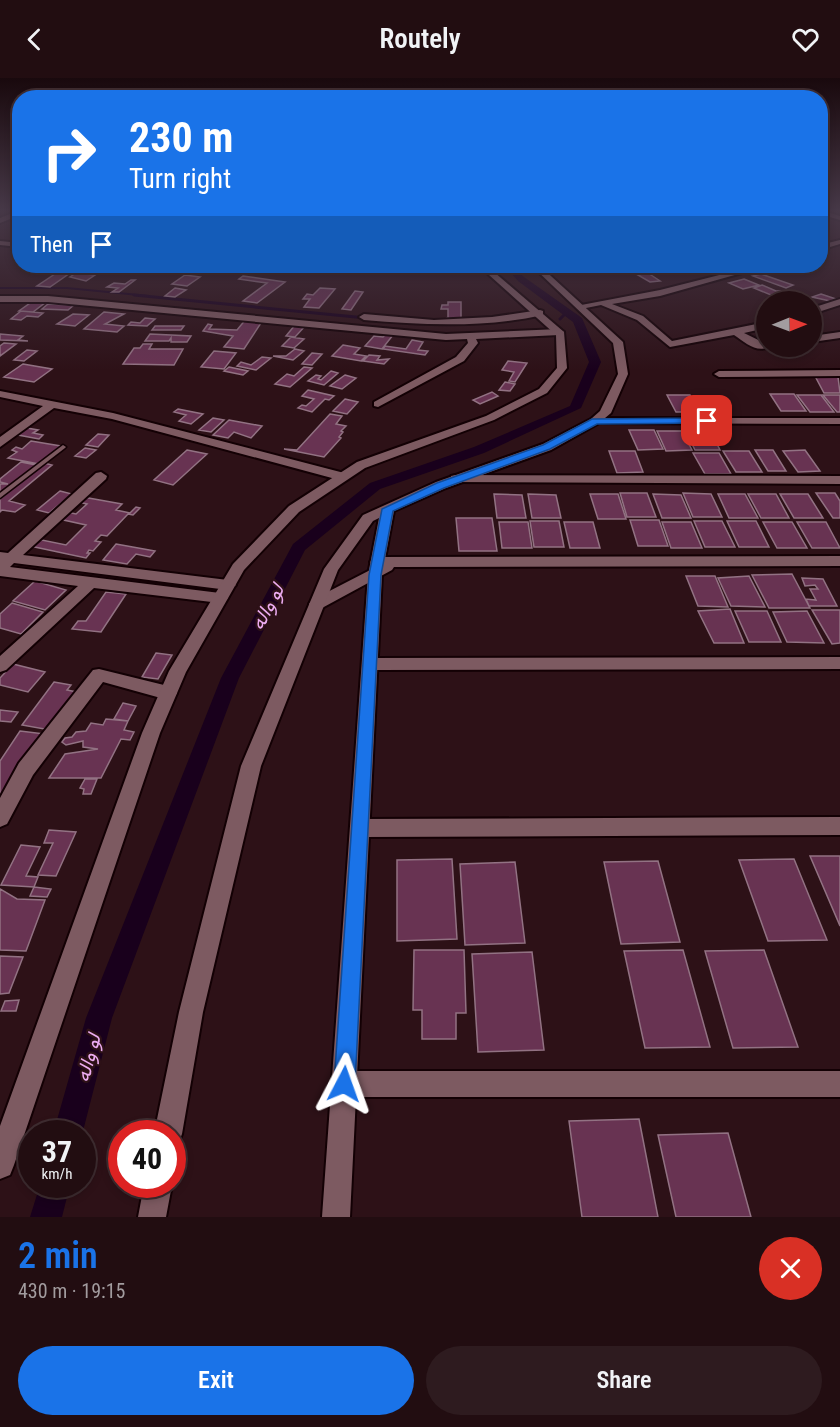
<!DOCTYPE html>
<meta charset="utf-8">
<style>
:root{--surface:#220d11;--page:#2e1b1f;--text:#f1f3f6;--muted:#a29c9f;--line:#3f2d31;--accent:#1a73e8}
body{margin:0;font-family:"Roboto Condensed",Vazirmatn,sans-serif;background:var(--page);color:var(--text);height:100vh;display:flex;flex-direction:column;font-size:22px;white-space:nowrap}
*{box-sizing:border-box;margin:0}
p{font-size:20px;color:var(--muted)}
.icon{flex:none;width:33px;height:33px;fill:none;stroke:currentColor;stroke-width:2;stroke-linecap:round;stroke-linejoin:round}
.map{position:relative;height:1139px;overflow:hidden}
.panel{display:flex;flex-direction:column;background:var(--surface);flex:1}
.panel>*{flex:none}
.hud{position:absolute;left:12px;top:12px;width:816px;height:183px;border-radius:24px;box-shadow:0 3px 9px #0003,0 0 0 2px var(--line);background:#1a73e8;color:#fff;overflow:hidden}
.needle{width:39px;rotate:89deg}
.controls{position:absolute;left:756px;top:213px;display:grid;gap:12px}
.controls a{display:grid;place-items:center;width:66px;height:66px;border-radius:50%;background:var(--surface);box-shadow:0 3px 9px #0003,0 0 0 2px var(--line);font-size:30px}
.speed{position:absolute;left:18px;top:1042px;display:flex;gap:12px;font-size:30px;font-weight:700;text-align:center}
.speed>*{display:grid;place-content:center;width:78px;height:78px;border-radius:50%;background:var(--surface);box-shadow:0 3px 9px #0003,0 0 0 2px var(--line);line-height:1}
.speed small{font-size:15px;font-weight:400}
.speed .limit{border:9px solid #d22;background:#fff;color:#111}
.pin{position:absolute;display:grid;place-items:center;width:51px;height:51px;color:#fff;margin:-26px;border-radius:12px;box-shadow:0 3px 9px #0006}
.me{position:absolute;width:66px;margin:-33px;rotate:4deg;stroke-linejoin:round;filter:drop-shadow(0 0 4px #0008)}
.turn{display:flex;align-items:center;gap:21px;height:126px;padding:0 18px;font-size:27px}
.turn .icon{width:78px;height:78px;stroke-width:2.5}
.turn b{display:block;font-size:42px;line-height:51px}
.then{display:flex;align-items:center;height:57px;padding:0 18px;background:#0003;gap:12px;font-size:22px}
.round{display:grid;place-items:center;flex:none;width:63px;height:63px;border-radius:32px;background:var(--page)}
.summary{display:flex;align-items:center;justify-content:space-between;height:102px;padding:0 18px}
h1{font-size:36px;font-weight:600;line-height:45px;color:var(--accent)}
.cta{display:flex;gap:12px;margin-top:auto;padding:12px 18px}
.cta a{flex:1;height:69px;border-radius:36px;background:var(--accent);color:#fff;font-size:24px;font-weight:600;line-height:69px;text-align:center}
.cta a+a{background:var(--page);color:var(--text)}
header{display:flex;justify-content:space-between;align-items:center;height:78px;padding:0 18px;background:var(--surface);font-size:27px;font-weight:600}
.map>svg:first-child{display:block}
</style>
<header><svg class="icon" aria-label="back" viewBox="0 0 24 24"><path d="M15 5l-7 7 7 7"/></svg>Routely<svg class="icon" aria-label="heart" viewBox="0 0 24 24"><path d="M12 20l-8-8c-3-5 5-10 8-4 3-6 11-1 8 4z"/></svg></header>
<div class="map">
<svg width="840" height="1139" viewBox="0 0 840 1139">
<rect width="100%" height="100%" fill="#2d1117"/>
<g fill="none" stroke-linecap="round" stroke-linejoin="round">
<path stroke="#19001c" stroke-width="2" d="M0,210H67L149,218"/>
<path stroke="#19001c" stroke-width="3" d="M134,217L366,240
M560,241L567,234"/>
<path fill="#19001c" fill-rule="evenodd" d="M505,188H513L524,199L582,240L601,284L581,330L484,375L380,411L305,472L239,600L112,940L82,1057L53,1056L86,940L221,600L293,466L370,405L474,369L570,328L589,284L573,244L518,203Z
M40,1107H70L62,1139H30Z"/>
</g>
<path fill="#683352" stroke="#927283" stroke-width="1.5" d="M58,194L70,195L50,209L37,208Z
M76,195L95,197L86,203L70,199Z
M648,195L660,203L650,204L638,197Z
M761,196L793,207L786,210L753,198Z
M185,197L200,199L187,208L172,206Z
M243,198L285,204L257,225L243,223L267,205L239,201Z
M744,201L759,207L743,211L729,205Z
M131,202H135L119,214H112L118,210L107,209L114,205L125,206Z
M762,207L776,213H782L771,217L754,210Z
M175,210L186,212L175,219L165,218Z
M320,210L335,211L319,230L304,229L310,221H303L307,216L313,217Z
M355,213L363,214L351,232L342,231Z
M821,216L836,221L830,223L812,219Z
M33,223L46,224L33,234L19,233Z
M448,224H461V241L441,242L448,240V231H441L442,227H448Z
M48,226L74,227L68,232L42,231Z
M21,233L43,235L38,239L27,238L21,242L11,241Z
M104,234L124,236L105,246L124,248L117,254L84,251Z
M73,236L89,237L75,248L57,246Z
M145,240L155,241L147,248L128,247L131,244L140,245Z
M246,241L263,242L244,271L224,269L233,258L203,253L208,246L212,247L209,251L237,252Z
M295,247L305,248L295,259L286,258Z
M155,248H184L181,252H152Z
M0,256L23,258L18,262L28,263L0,262Z
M150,256L191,258L187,264H171V260L169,263H145Z
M386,256L393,257L382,271L365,268L374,258L383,259Z
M291,259L304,261L294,270L282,268Z
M412,262L423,264L418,272L428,273L425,277L383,271L385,268L406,271Z
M4,265L16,266L0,278V268Z
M143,266H152L149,271H183L174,287L123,286L134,270H140Z
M343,267L360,270L354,276L366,278L361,283L332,278Z
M295,271L304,273L293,282L273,278H286Z
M27,272L37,273L24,283L14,282Z
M214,273L236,275L224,291L201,289Z
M312,275L322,276L312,287L302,286Z
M369,277L380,278L377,282L389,281L384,286L363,283Z
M262,279L271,280L256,292L237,288L241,284L251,287Z
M508,283L527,285L515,304L509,303L514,294L502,292Z
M23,286L52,291L34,304L4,299Z
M229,289L248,293L243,297L224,293Z
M304,289L312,290L290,309L275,306L287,296L294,298Z
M331,293L338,295L324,307L308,303L316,297L321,298L318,301L321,302Z
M345,297L356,300L342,311L330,308Z
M815,298L838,299L840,315H824Z
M505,304L515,306L510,313L499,312Z
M308,312L334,318L329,322L325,321L312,334L298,330L302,327L306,328L314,321L302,318Z
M492,314L498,318L480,326L473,322Z
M770,316H794L806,333H781Z
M667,317H690L699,334H676Z
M797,317H821L834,334H810Z
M823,317H840V334H837Z
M345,321L358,324L347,336L333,333Z
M178,331L203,336L191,346L179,343L186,337L174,334Z
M330,336L342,338L336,346L346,348L341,353L343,354L339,359L341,360L324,379L284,371L297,372Z
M213,340L224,342L211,354L199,352Z
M229,342L262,348L251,360L234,354L228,360L213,357Z
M27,350L38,352L33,355L43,357L39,361L18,357Z
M629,352H654L663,371L638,372Z
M685,352H710L720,372H695Z
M657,353H682L692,372L666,373Z
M98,356L109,357L98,369L86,367Z
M31,363L61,368L39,386L8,380L17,374L12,372L16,369L22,371Z
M85,370L96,372L86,380L75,378Z
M187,372L207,376L173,407L154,402Z
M755,372H773L786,393H768Z
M805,372L820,393L798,394L783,373Z
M609,373H635L643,394L617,395Z
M723,373H749L762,394H736Z
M693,375H719L731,396H705Z
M21,384L36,387L0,416V406H8L0,404V401Z
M44,385L52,387L9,423L25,427L15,434L2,432L0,434V421Z
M60,413L72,416L49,435L37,432Z
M620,415H647L656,439H627Z
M683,415L711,416L722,439H693Z
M816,415H835L840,423V440H833Z
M494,416L522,417L526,440H497Z
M528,416L556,417L561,440H532Z
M590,416H618L626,441H598Z
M653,416L681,417L691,440H662Z
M718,416H745L758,440H729Z
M748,416H776L789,440H761Z
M780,416H808L823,440H794Z
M83,419L122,426L116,432L130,435L136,429L140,430L133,437L128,436L107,458L101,457L95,463L101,464L93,473L89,472L87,475H90L86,480L30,468L37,461L66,467L86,447L59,441L67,434L76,436L87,426L78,424Z
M456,440H492L497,473H459Z
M630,442H659L668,468H638Z
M530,443H559L564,469H534Z
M694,443H722L735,469H705Z
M727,443H756L769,469H739Z
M499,444H528L532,470H502Z
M564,444H593L600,470H570Z
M662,444H691L702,470H671Z
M763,444H792L807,470H777Z
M797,444H826L840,470H812Z
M116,466L155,473L150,479L136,476L127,486L103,482Z
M792,496L810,530H769L752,497Z
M686,498H715L728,529L698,528Z
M749,498L765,529L731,528L718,500Z
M802,500L823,501L837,528H809L806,521L816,522L810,511H818L815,507L805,508Z
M35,503L66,512L45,532L13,523Z
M106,514L126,516L101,554L72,551L78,543H86Z
M12,525L43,534L21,556L0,550V536Z
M730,531L744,565H714L698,533Z
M812,532H840V565L832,566Z
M735,533H767L781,564H749Z
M807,533L824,565L787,564L773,534Z
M156,575L172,577L158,601L142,599Z
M13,586L45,594L28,614L0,607V600Z
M54,604L71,607L67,612L77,614L50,652L22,647Z
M123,625L136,628L128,643L114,641Z
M0,632L18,634L11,644L0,643Z
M106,641L128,643L124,652L134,654L130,662L121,661L101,700H49L65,676L98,671L83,669V663L66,667L62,664L65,660L72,659L76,654L86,653L91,645L103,647Z
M20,653L45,656L0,725V683Z
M85,701H97L91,716H83L84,711L80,710Z
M49,752L76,754L56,798L38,797L53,765H44Z
M21,767L40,769L26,798L38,799L34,809L1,807Z
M810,778H840V848Z
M452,781L457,861L397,863V782Z
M794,781L827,862L768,863L739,782Z
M658,783L680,864L621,866L604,784Z
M515,784L525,865L465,867L460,786Z
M34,809L51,811L47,819L30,818Z
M0,811L17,821L45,822L26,873L0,872Z
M414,872H464L466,935H456V961H422V932H413Z
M683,872L710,969L645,970L624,873Z
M764,872L798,969L733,970L705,873Z
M532,874L544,972L478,974L472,876Z
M0,878L23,879L9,915L0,916Z
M19,922L16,933H1L5,923Z
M639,1041L658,1139H582L569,1043Z
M728,1055L751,1139H676L658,1057Z"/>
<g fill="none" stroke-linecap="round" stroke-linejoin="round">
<g stroke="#130004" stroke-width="3">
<path id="service" d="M63,367L66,369L65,370L0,420V415Z"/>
</g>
<g stroke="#130004" stroke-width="4">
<path id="minor" d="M20,132V137L0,145V140Z
M820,132L840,138V142L820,136Z
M840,162V166L820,172V167Z
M0,163L20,165V169L0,167Z
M533,188H557L536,191Z
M755,188H767L660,218L612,226L643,238L672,263L766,244V250L744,255L771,268C757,276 746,265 734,257L670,269L637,242L601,227L581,231L576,228L660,212Z
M0,218H48L446,256L559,251L564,254L559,257L476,261L478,265L464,283L378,329L374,328V324L456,279L468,265L467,261L446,262L48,224H0Z
M840,221V227L812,236V230Z
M540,232L543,233V237C484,250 424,247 364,242L359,239L364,236L434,242L492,239Z
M840,254V260L812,264V258Z
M840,292V298L719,299L714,296L719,293Z
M0,313L113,335L348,396L349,399L343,403L112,341L54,330L0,369V359L43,328L0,319Z
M595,340H840V346L591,345L589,343Z
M101,394L107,398L106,401L23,477L228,502L236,507L228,512L14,485L10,489L220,515L228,520L220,525L94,510L6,592L0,594V578L78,508L0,498V474L8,475L96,395Z
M456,397L840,398V406L451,404V398Z
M840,478V488L394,489L392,492L322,530H312L309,526L312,522L376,489L370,484L377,479Z
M840,579V591L371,592L365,590L363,586L365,582L371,580Z
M99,591L168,608L174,610L177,615L174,620L168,622L103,604L33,697L7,746L0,749V720L19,685L93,592Z
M840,739V757L360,759L353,757L350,750L353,743L360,741Z
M344,993H840V1019H344L335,1015L331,1006L335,997Z"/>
</g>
<g stroke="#130004" stroke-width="4">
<path id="tertiary" d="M479,188H487L564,254L567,290L547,315L494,342L365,390L299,434L244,492L186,594L160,655L14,1087L10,1097L0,1101V1048L142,655L169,593L233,486L289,428L357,384L486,338L539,311L557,290L556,257Z
M532,188H540L623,264L628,296L611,335L599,345L551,372L446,410L394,433L382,497L350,1139H322L368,497L379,440L373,443L338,492L261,688L203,934L182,1056L178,1066L172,1068V1056H154L179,934L241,688L324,491L363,437L436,404L543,366L591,341L600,333L618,296L613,265Z
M144,1107H172L166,1139H138Z"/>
</g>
<use href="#service" fill="#7d5a61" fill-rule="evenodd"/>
<use href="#minor" fill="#7d5a61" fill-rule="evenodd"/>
<use href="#tertiary" fill="#7d5a61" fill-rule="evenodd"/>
</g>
<linearGradient id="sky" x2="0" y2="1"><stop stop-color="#19090d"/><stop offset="0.45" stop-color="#463847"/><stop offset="1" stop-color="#463847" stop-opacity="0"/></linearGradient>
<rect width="840" height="292" fill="url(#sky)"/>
<path fill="#1a73e8" stroke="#114b97" stroke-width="1.5" d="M707,340L711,343L710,345L597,346L550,371L444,410L393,433L381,497L355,1006L352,1014L344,1017L337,1014L334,1006L369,497L382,431L437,405L543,367L592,341Z"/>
<g text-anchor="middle" stroke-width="4.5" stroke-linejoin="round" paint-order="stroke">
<g font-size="20" font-style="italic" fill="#ecacf0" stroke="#2d1117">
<text transform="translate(267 529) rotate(-62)" y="7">لو واله</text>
<text transform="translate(88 980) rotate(-75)" y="7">لو واله</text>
</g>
</g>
</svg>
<div class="controls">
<a><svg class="needle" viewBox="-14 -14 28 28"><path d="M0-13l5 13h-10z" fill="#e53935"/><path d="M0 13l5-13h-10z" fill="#a29c9f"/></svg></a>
</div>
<div class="speed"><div>37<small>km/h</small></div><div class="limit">40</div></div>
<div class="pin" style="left:707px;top:343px;background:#d93025"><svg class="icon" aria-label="arrive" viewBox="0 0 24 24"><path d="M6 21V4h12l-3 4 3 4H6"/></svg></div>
<svg class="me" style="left:344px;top:1006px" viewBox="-20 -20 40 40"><path d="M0-17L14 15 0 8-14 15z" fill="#1a73e8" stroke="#fff" stroke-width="4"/></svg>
<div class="hud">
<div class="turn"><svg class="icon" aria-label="right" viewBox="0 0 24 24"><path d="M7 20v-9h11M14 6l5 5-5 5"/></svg><div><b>230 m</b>Turn right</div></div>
<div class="then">Then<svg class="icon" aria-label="arrive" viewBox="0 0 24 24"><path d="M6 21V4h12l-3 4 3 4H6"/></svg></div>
</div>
</div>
<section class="panel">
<div class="summary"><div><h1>2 min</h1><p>430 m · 19:15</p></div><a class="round" style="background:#d93025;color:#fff"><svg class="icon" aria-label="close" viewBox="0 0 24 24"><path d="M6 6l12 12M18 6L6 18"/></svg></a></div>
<div class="cta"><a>Exit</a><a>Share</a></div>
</section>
